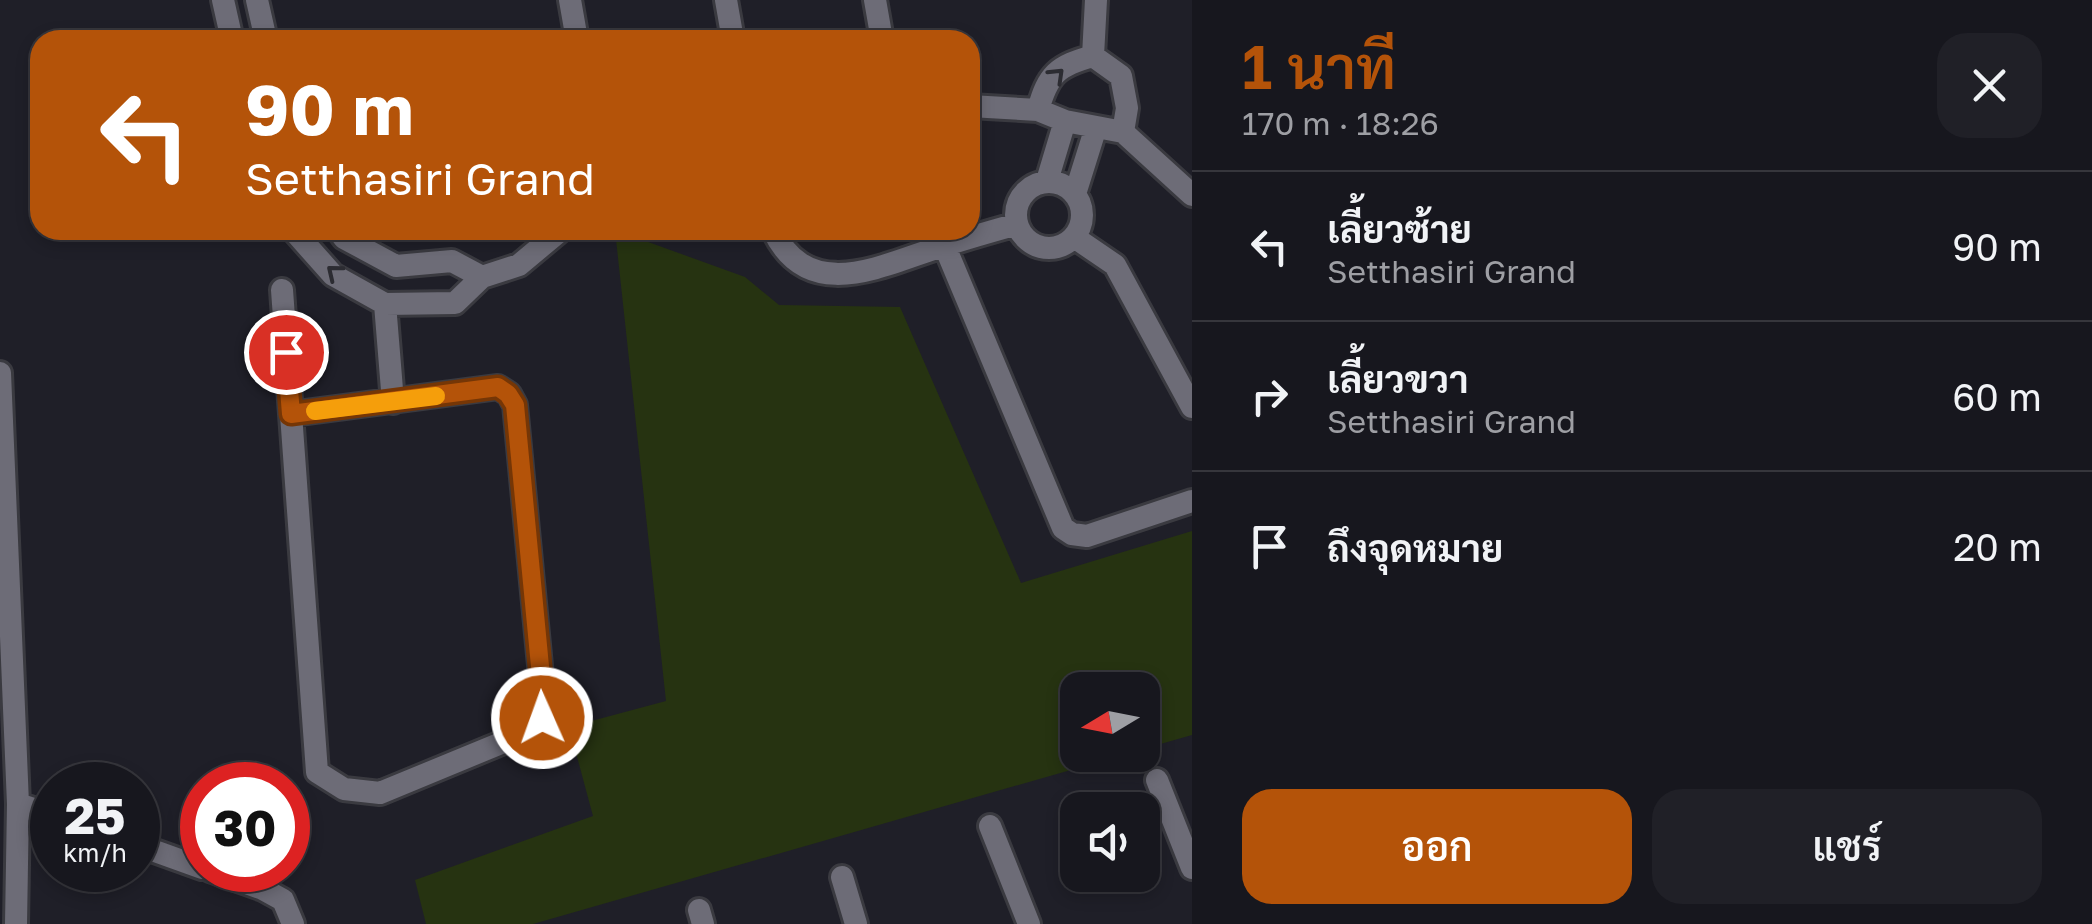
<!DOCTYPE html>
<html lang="th">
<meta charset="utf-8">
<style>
:root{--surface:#17171e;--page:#202027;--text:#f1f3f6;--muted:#9e9fa4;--line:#36363c;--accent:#b45309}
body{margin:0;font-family:"Golos Text",Sarabun,sans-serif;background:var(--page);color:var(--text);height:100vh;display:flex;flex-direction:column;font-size:38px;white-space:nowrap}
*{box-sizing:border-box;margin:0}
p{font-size:32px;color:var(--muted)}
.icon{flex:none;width:55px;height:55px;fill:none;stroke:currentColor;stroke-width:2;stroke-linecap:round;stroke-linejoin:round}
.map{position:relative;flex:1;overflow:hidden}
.drawer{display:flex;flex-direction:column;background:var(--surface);width:900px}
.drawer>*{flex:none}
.top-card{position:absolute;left:30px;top:30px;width:950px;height:210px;border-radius:30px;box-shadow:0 5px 15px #0003,0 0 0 2px var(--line);background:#b45309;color:#fff;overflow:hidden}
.needle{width:65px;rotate:260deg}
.fabs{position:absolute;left:1060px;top:672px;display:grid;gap:20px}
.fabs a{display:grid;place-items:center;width:100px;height:100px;border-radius:20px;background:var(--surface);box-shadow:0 5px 15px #0003,0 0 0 2px var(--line);font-size:50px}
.speed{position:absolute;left:30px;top:762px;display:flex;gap:20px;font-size:50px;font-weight:700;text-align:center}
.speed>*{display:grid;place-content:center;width:130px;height:130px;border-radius:50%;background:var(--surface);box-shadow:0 5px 15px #0003,0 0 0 2px var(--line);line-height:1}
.speed small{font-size:25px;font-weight:400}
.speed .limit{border:15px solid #d22;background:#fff;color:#111}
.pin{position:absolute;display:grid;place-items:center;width:85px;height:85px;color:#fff;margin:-42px;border:5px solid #fff;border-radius:50%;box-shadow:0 2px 10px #0007}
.me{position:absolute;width:110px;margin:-55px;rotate:358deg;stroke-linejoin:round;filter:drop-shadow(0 0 8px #0008)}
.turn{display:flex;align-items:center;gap:35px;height:210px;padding:0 50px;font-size:45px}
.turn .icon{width:130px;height:130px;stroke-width:2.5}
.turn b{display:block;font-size:70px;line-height:85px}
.round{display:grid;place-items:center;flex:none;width:105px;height:105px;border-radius:30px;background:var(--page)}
.headline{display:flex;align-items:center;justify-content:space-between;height:170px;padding:0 50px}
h1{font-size:60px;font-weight:600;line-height:75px;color:var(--accent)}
.button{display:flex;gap:20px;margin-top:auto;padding:20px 50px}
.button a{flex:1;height:115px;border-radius:30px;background:var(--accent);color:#fff;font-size:40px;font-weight:600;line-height:115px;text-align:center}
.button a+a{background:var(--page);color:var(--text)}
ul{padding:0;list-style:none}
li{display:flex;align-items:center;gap:30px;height:150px;padding:0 50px;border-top:2px solid var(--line)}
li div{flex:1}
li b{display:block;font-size:38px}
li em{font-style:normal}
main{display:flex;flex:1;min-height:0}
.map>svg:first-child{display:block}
</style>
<main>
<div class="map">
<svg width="1192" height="924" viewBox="0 0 1192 924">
<rect width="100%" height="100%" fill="#1f1f28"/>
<path fill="#263311" d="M615,230L745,277L779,305L900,307L1021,583L1192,531V735L1143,749L1142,690H1078V755H1123L533,924H426L415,880L593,816L569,727L666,701Z"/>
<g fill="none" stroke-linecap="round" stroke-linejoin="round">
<g stroke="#3a3a40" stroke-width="28">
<path id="minor" d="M223,0L232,40
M257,0L266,40
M570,0L577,40
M726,0L733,40
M875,0L882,40
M1093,56L1121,76L1127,108L1123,132
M1093,56L1096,0
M970,106L1038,110L1065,121L1123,132L1192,195
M1038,110C1048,74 1057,66 1093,56
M1047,181L1065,121
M1016 215a33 33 0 1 1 66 0a33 33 0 1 1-66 0Z
M1075,194L1096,127
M293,230L333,275L385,304L455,303L482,277L519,265L561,230
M338,230L344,238L396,266L452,261L482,277
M773,230C809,306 884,264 943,246C967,238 992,231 1017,224
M938,230L1063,528L1072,534L1087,536L1192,501
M1074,237L1115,265L1192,407
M282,290L317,772L344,789L380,793L535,729L544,707L515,405L509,394L498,387L291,414
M385,304L393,402
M0,373L18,804L16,924
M1157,780L1192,868
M18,804L52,815
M990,826L1029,924
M138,845L202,868
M210,870L263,889L283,900L293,924
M842,877L856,924
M699,910L703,924"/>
</g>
<use href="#minor" stroke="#6d6c77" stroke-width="22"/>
</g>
<defs><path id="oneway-chevron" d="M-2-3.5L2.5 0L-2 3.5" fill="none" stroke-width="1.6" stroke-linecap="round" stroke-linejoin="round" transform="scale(2.5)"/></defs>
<g stroke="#2c2c32">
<use href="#oneway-chevron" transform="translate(1057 75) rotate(-44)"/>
<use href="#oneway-chevron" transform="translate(334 272) rotate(-141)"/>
</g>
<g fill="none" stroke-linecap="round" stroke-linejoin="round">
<g stroke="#753606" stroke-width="25">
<path id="route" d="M286,352L291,414L498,387L508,394L515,405L544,708L542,718"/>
</g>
<use href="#route" stroke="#b45309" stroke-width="18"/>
<path stroke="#f59e0b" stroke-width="18" d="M315,411L436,396"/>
</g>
</svg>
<div class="fabs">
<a><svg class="needle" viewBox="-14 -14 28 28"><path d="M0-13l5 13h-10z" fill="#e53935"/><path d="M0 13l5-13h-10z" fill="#9e9fa4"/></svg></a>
<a><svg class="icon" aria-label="sound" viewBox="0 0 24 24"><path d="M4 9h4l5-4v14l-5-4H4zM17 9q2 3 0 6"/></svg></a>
</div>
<div class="speed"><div>25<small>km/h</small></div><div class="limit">30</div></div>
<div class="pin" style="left:286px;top:352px;background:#d93025"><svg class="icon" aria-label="arrive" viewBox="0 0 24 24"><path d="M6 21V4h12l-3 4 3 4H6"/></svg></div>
<svg class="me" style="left:542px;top:718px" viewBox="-20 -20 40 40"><circle r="17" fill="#b45309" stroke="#fff" stroke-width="3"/><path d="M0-11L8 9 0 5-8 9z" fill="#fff"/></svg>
<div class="top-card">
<div class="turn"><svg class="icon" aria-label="left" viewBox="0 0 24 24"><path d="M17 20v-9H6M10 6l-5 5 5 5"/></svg><div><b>90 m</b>Setthasiri Grand</div></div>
</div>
</div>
<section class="drawer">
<div class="headline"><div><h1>1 นาที</h1><p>170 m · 18:26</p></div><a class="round"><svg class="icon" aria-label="close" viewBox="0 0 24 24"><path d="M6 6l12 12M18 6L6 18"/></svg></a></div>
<ul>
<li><svg class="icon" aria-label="left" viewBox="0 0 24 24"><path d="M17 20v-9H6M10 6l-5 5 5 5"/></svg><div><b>เลี้ยวซ้าย</b><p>Setthasiri Grand</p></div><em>90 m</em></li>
<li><svg class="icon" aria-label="right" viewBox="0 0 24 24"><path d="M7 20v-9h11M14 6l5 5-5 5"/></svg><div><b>เลี้ยวขวา</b><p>Setthasiri Grand</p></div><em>60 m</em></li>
<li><svg class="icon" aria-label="arrive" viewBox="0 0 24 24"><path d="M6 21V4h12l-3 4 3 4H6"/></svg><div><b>ถึงจุดหมาย</b></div><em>20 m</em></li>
</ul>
<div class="button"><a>ออก</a><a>แชร์</a></div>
</section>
</main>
